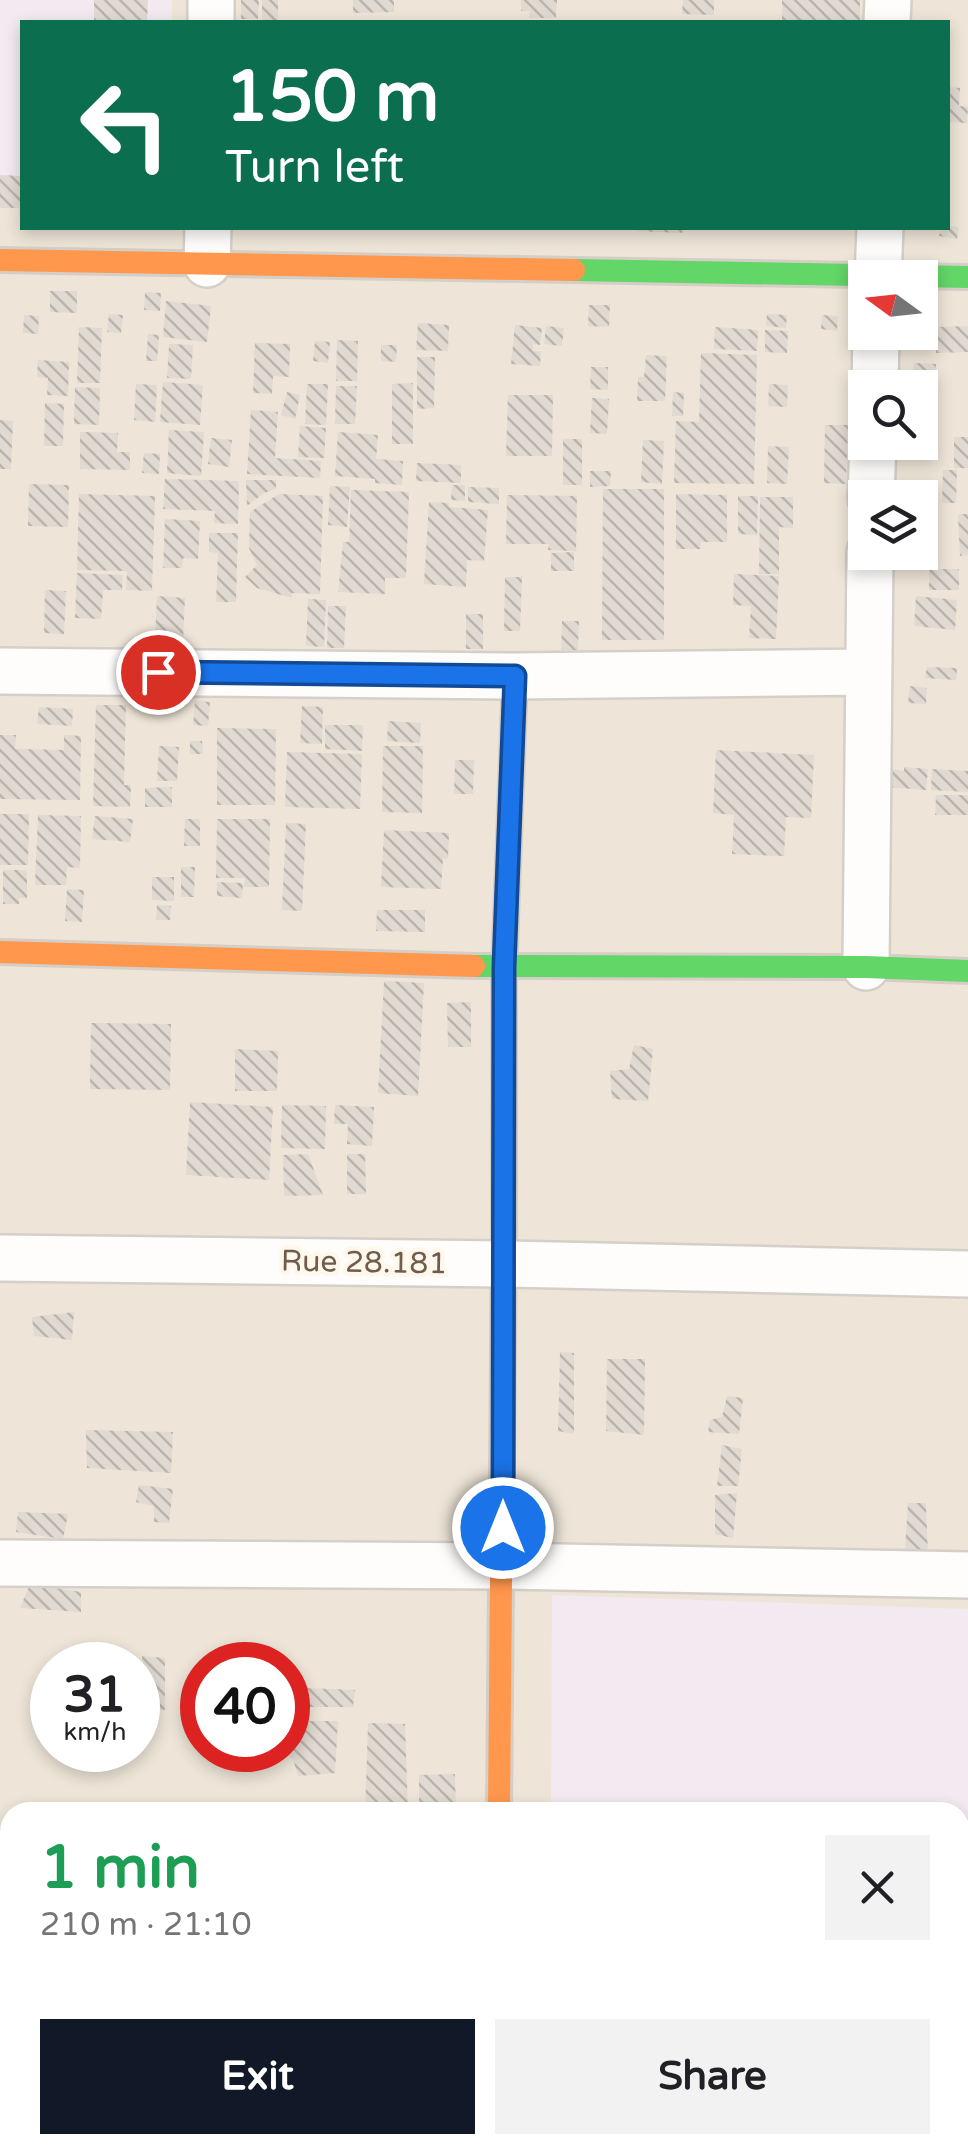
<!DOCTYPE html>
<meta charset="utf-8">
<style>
:root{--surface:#fff;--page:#f2f2f2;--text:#202124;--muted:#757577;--accent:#111827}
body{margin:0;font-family:"Varela Round",sans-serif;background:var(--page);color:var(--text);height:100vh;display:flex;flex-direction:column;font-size:38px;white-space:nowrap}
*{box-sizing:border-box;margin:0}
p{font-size:32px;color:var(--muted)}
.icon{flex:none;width:55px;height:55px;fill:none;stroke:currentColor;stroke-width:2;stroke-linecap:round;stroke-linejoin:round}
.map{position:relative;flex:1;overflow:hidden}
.sheet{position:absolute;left:0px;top:1802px;width:970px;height:352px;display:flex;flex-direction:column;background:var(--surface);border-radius:30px 30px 0 0;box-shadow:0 5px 15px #0003}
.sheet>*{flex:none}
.hud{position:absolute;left:20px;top:20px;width:930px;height:210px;border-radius:0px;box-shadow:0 5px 15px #0003;background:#0b6e4f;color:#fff;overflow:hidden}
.needle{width:65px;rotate:285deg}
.buttons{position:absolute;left:848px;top:260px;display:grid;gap:20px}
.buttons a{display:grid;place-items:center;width:90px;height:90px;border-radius:0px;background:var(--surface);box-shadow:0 5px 15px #0003;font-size:50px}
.speed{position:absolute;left:30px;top:1642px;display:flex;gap:20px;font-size:50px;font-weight:700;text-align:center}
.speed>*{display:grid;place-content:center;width:130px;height:130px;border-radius:50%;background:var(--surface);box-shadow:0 5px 15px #0003;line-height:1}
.speed small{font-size:25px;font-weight:400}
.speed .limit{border:15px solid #d22;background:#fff;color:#111}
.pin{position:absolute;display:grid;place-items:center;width:85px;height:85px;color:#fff;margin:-42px;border:5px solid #fff;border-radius:50%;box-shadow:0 2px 10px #0007}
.me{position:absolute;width:110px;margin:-55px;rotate:0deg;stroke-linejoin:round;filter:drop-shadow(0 0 8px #0008)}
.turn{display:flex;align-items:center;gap:35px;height:210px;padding:0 40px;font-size:45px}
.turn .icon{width:130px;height:130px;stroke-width:2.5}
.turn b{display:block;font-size:70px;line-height:85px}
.round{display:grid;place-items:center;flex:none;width:105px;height:105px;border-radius:0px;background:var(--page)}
.overview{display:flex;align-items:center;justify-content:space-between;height:170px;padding:0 40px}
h1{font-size:60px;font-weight:700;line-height:75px;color:#1e9e55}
.primary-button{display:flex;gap:20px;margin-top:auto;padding:20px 40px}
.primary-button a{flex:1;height:115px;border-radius:0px;background:var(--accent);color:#fff;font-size:40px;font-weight:700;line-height:115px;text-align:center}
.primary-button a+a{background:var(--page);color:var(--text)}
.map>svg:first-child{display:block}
</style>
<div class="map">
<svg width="968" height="2153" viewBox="0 0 968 2153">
<defs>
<pattern id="building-back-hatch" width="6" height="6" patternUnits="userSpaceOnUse" patternTransform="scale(2.5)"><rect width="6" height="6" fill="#e1dad2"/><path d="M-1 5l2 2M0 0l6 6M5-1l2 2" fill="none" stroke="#bbb4ad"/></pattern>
</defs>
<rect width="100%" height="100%" fill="#f5f2ea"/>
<path fill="#eee5d8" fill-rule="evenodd" d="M0,0H968V2153H0ZM22,22H948V228H22ZM865,278H920V332H865ZM865,388H920V442H865ZM865,498H920V552H865ZM52,1665H138V1750H52ZM202,1665H288V1750H202ZM10,1812H960V2145H10Z"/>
<path fill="#f2e9f1" d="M0,0H172V22H22V208L0,207Z
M552,1595L968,1609V2153H550V2145H960V1812H551Z"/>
<path fill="url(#building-back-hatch)" d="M94,0H148L147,22H94Z
M241,0H259L258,19H241Z
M262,0H278V22H262Z
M353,0H394V12L353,13Z
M521,0H557L556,18H529L530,11H521Z
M683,0H714V15L682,14Z
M782,0H860V22H782Z
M948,87L960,88L959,106L968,107L967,123L948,122Z
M0,175L22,176V208H0Z
M948,226L959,227L957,239L939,236L941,228Z
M637,228H683L682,233L637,231Z
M50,291H77V313L50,312Z
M145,292L161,293L160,311L144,310Z
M166,301L211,306L207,342L163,337Z
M589,305H610L609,327L588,326Z
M109,314L123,315L121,333L107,332Z
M767,314L787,315L786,328L766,326Z
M24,315L39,316L38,334L23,333Z
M822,315L838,316L837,331L821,329Z
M418,323L449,325L448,351L416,350Z
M515,325L542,328L540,345L533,344V351H541L540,366L511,364Z
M546,326L564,328L562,346L544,344Z
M968,326V352L936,353V327Z
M79,327L102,328L100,383H77Z
M715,327L758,330L757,351L714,349Z
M765,330L788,331L787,353L765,352Z
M148,334L159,335L157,361H146Z
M337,340L358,341L357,381H336Z
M315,341L330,342L328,363L313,361Z
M255,343L290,344L289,377L273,376L272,394L253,393Z
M169,344L193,345L191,379L167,378Z
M381,345H397L396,362L381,361Z
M701,353L757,355L754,484L674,483L676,421L699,422Z
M646,355L667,356L665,401H637L638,377H644Z
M417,357H435L434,408L417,409Z
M38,360L69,362L68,396L47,395L48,378L37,377Z
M914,363L936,364L934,417H920V388H913Z
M591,367H608V390L590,389Z
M163,382L203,385L200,425L160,422Z
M413,383V444H392V384Z
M136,384L157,385L155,422L134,420Z
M307,384H328L326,425L305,424Z
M769,384L788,385L787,407L768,406Z
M336,386H357L355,424H335Z
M75,387L100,388L99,425L74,424Z
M287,392L300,395L295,419L281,415Z
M673,392L684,393L683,416H672Z
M508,395H553L552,456H506Z
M592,398L609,399L607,434L590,433Z
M45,403L64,404L63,446H44Z
M251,410L278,412L275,458L321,461L320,478L247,474Z
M0,420L13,421L11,469H0Z
M825,425H848L846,484L824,483Z
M300,426L326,428L324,458L298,457Z
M169,430L204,432L201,476L167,473Z
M80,432L118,433L117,452H130V470L80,469Z
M338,432L378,435L376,459L403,461L402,485L375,483V479L335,476Z
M954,437H968V468H954Z
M211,438L232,440L229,467L208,464Z
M563,439H582V485H563Z
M643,440L664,441L662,484L641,482Z
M768,446L789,447L787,484L767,483Z
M144,453L160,454L159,474L142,473Z
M417,463L461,465V483L416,481Z
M943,470H957L956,503H942Z
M590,471H611L610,486L590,487Z
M165,479L239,481L238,524L214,523L215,511L163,509Z
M246,480H276V489L264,493L247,506Z
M29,484L69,485L68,527L28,526Z
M452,485H465V501L451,500Z
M330,486L350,487L347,527L328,525Z
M468,487L499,488V504L468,502Z
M603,489H664V640H602Z
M351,490L409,492L406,578H385V594L338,592L343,542H349Z
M79,494L155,496L152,591L126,590L127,571L77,570Z
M279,494L323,496L320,594L292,593V598L257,588L245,577L257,565L249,548L250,512Z
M676,494L727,495V542H701L700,549H676Z
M507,495L577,496L576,551L548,550L549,544H506Z
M738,496H758L757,535L738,534Z
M760,497H793V528L779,527V574H759Z
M429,502L449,503V507L488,510L484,561L467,560L466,587L424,584Z
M958,514H968V555L960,556Z
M165,519L200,521L198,559L183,558L182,568H163Z
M209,533H238L236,602H216L218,553L209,552Z
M920,534H934L935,559H914V552H920Z
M574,552V571H551V553Z
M929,569H959V590H929Z
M77,573L123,575L122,590H103L101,619L75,618Z
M734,574L779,576L776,639L749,638L751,606L733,605Z
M505,577H522L520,631H504Z
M45,590L66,591L64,634L44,633Z
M157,596L185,598L183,641L155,639Z
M916,596L957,600L955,630L914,626Z
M308,599L326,600L324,647L306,646Z
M328,606H346L344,648H327Z
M466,614H483V649H466Z
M562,621H579L578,650H561Z
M927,667L957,668L956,680L925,678Z
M910,686L927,688L926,704L908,703Z
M195,701L210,702L208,726L193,725Z
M96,705H126L124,785H131L130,807L93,806Z
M302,706L323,707L322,744L300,743Z
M39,707L73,709L72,726L37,724Z
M388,721L421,723L420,743L387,741Z
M325,725H363L362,751L325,749Z
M217,728L276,729L275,805H217Z
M0,735H16L15,749L64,750V735L81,736L80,800L0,799Z
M190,741H202L203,754H190Z
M159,746L179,747L177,781H157Z
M383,746H423L422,813L382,812Z
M716,750L814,755L811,818L786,817L784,856L732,854L734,815L713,813Z
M287,752L362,754L360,809L285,807Z
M455,760H474L473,794H454Z
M904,767L928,769L926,790L887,787L889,769L904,771Z
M932,769L968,771V792L931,790Z
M172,787V807H145V788Z
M936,795H968V815H935Z
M0,814H29L28,865H0Z
M38,815L81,816L80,868L67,867L66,885H35Z
M95,816L133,819L130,842L92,839Z
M185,819H200V846H184Z
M217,819H270L269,887H244L245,878H216Z
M286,823L306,824L302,911L282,910Z
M384,830L449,833L448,859L443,858L441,889L381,887Z
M181,867H195L194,897H181Z
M3,870H27V898H19V904H3Z
M152,877H174V901L152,900Z
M217,882L243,883L242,898L217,896Z
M67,889L84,890L82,922L65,921Z
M157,905L171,906L170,920H156Z
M377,910H425V932L376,931Z
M384,981L424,983L418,1096L378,1093Z
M471,1002V1047H448L447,1003Z
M91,1023L171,1024L170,1090L90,1089Z
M634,1045L653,1049L648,1101L612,1099L610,1071L629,1069Z
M235,1049L278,1051L277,1091H235Z
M190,1102L273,1107L269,1180L186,1175Z
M282,1105L326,1106L325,1149L281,1148Z
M335,1105L374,1107L372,1146L347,1144L348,1124H334Z
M308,1154L323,1195L284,1196L283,1155Z
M347,1154H365L366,1194H347Z
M74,1312L72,1340L34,1336L32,1317Z
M560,1352L574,1353V1434L558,1431Z
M607,1359H645L644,1435L606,1431Z
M727,1396L743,1398L739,1434L708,1432L710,1420L722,1417Z
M86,1430L173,1432L171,1473L87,1468Z
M722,1445L742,1449L738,1486H717Z
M139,1485L173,1489L169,1523L154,1522V1506L136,1502Z
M737,1493L733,1538L715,1534V1495Z
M908,1503H926L928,1555L905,1552Z
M18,1512L68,1514L63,1539L16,1532Z
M30,1584L81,1592V1612L20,1608Z
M142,1656L165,1658V1710L146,1709Z
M306,1688L355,1690L353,1707H305Z
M288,1721H338L335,1773L298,1776L293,1759L277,1750H288Z
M368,1723L405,1724L408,1812H365Z
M455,1774L456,1812H419V1775Z
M105,2145H142V2153H108Z"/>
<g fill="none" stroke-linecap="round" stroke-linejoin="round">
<g stroke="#d4cfc8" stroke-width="50">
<path id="street" d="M211,22V0
M887,22L888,0
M207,264L208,228
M878,278L880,228
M875,388L876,332
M871,498L873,442
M0,671L515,676L866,672
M866,967L870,552
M0,1258L504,1264L968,1274
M0,1563L503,1566L968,1575
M0,1854H10
M500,2145V2153"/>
</g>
<g stroke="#d5cec6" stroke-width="28">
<path id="fast" d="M574,270L968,277
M474,966L866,967L968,971"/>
</g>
<g stroke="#d5cec6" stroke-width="28">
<path id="slow" d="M0,260L574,270
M0,952L474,966
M504,972L515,676
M499,1812L504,1233"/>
</g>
<g stroke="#d5cec6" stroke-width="28">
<path id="jam" d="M504,1233V972"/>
</g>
<use href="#street" stroke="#fefdfc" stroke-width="45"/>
<use href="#fast" stroke="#63d668" stroke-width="22"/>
<use href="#slow" stroke="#ff974d" stroke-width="22"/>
<use href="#jam" stroke="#b3261e" stroke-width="22"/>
</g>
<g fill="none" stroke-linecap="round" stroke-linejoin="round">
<g stroke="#114b97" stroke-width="25">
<path id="route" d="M158,672L515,676L504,967L503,1528"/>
</g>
<use href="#route" stroke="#1a73e8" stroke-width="18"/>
</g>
<g text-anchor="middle" stroke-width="9" stroke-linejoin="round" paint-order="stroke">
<g font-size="30" fill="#715b4c" stroke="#fef7eb">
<text transform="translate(364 1262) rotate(1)" y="10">Rue 28.181</text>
</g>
</g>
</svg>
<div class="buttons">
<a><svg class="needle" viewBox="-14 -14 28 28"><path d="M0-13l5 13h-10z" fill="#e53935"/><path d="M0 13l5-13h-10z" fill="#757577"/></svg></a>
<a><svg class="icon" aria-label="search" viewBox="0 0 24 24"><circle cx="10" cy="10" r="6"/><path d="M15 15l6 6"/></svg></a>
<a><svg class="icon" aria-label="layers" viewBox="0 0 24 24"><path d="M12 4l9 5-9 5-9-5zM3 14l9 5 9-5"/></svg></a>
</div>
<div class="speed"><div>31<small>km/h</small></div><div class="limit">40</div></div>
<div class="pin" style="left:158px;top:672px;background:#d93025"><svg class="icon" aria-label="arrive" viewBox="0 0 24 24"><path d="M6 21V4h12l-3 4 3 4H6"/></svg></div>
<svg class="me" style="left:503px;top:1528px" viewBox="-20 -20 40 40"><circle r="17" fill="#1a73e8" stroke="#fff" stroke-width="3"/><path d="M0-11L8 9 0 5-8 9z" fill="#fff"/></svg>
<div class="hud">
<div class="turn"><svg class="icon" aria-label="left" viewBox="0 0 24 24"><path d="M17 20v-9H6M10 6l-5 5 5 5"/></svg><div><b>150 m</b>Turn left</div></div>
</div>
<section class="sheet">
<div class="overview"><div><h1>1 min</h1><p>210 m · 21:10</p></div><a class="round"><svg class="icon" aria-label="close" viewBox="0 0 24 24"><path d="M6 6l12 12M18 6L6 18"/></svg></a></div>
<div class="primary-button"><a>Exit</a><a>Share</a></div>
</section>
</div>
